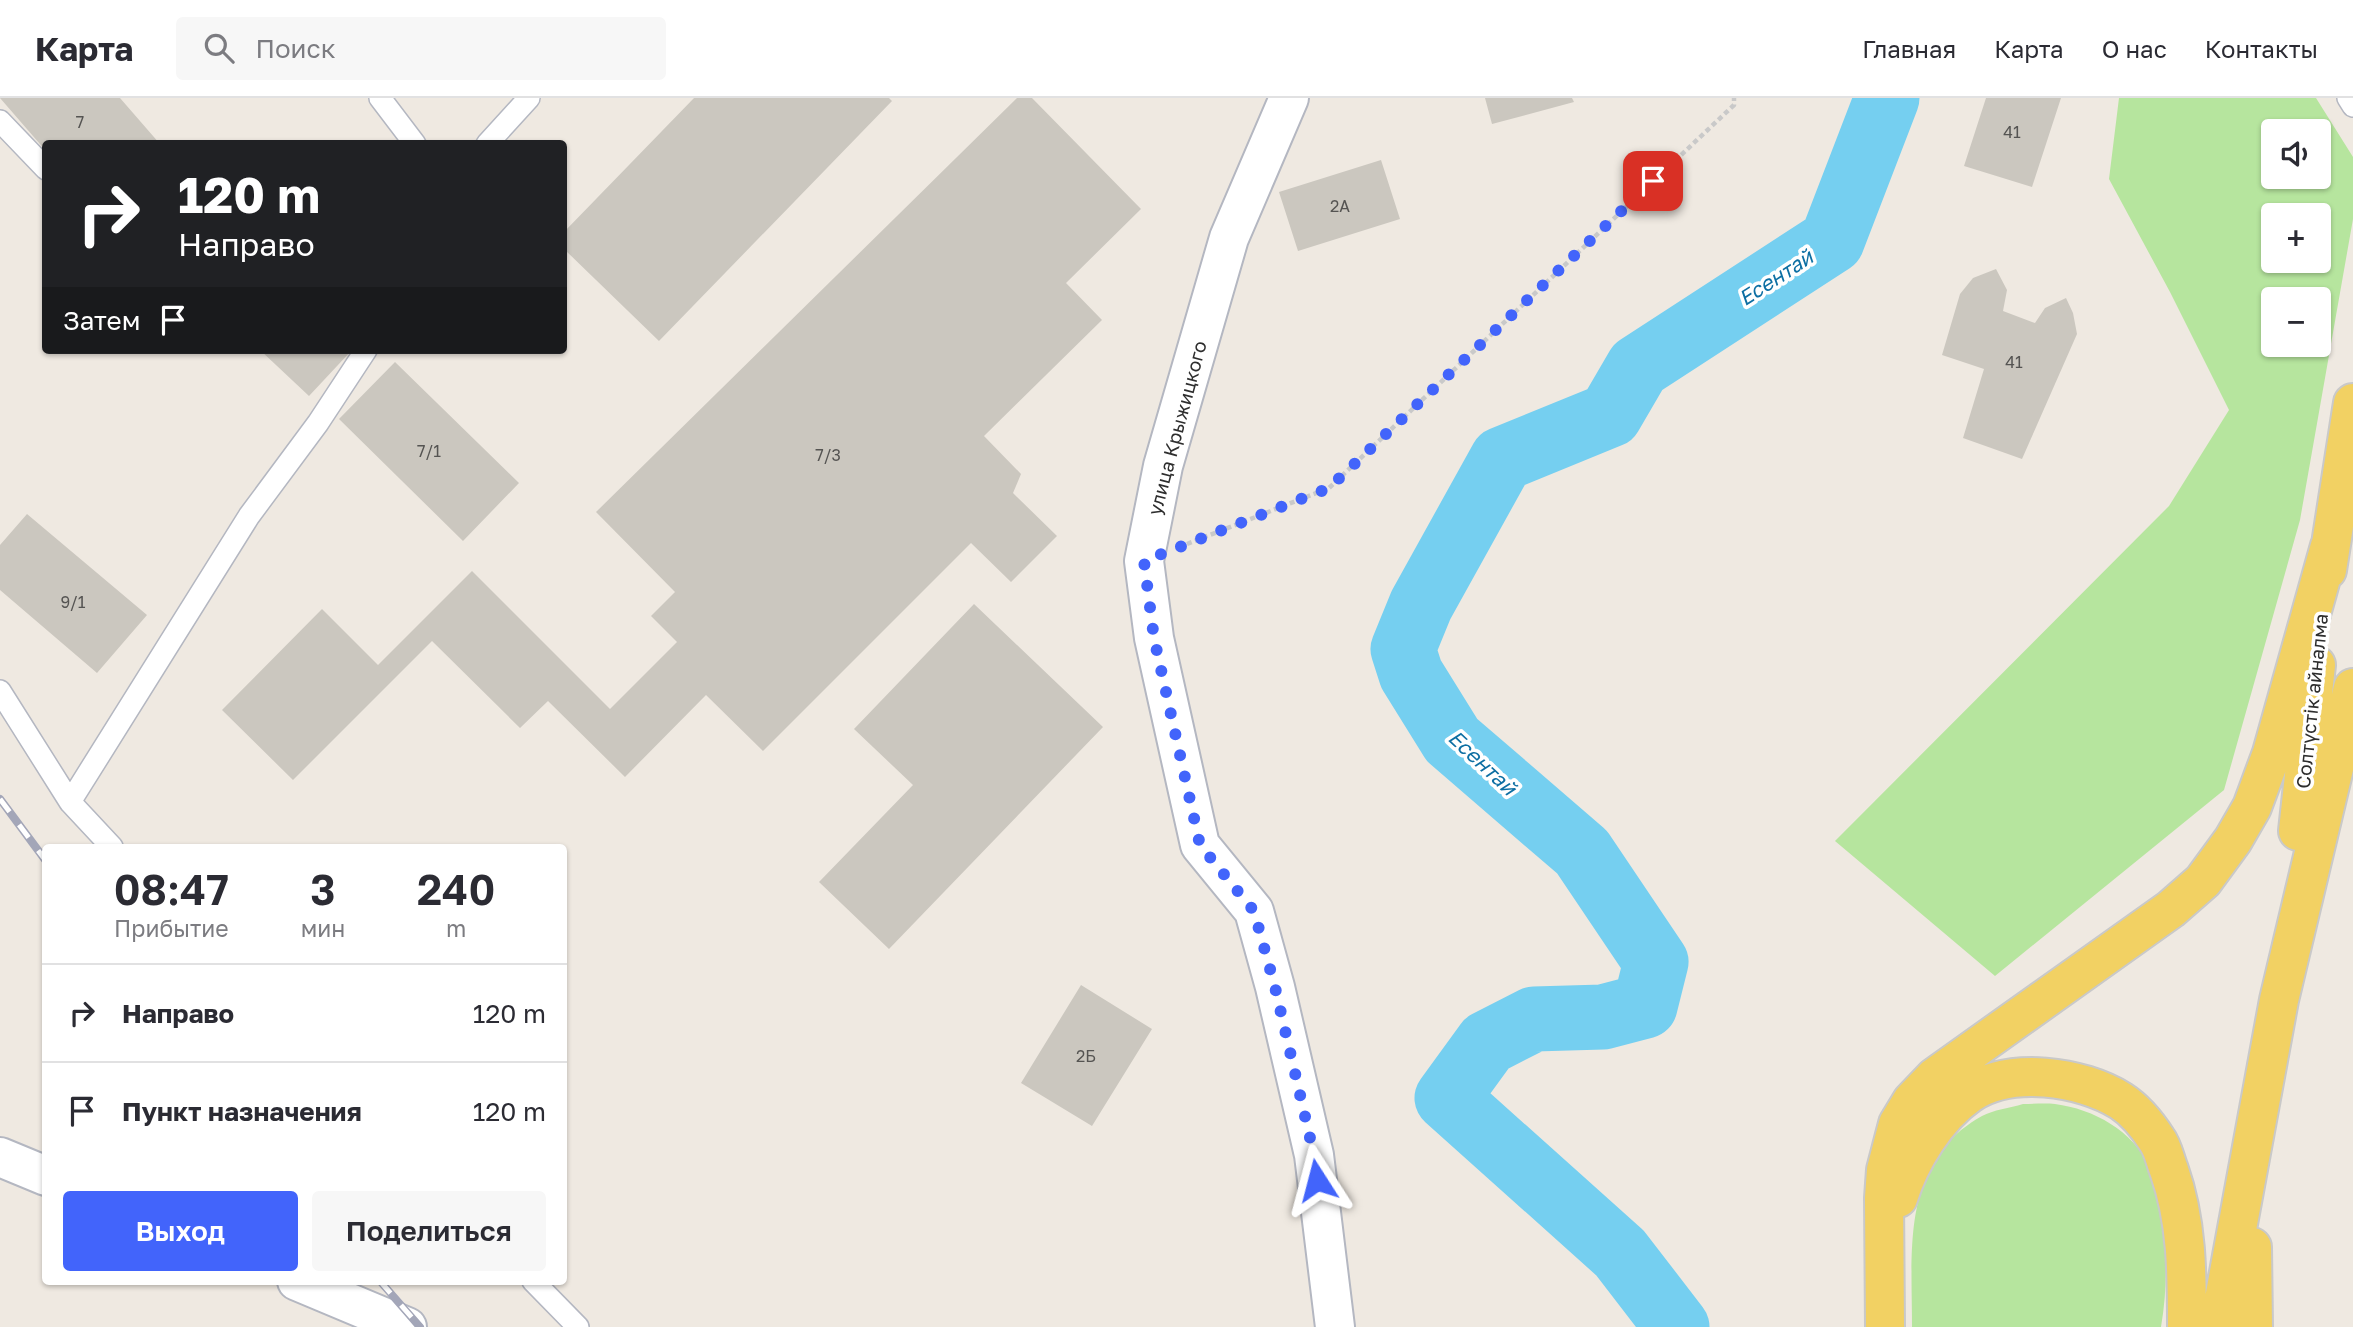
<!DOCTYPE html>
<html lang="ru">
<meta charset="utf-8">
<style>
:root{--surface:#fff;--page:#f7f7f7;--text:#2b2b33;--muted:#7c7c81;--line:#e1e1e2;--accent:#4264fb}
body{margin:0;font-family:"Golos Text",sans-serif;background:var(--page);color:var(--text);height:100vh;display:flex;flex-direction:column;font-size:26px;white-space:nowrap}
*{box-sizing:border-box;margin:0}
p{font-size:23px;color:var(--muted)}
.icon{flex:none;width:38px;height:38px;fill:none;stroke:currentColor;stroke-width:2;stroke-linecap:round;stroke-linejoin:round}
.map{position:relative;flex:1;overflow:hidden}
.details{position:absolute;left:42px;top:746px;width:525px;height:441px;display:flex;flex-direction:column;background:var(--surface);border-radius:7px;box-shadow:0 2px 5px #0004}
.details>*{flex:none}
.banner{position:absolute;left:42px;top:42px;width:525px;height:214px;border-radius:7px;box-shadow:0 2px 5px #0004;background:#202124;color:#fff;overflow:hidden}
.buttons{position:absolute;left:2261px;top:21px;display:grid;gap:14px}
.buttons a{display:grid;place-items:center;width:70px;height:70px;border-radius:7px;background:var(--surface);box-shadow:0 2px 5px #0004;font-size:35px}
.pin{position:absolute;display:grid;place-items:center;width:60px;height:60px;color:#fff;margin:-30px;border-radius:14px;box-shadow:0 4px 10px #0006}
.me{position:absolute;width:77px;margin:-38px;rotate:351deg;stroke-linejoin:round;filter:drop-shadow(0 0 5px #0008)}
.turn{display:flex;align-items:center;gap:24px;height:147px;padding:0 21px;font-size:32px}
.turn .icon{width:91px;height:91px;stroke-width:2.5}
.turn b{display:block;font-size:49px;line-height:60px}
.then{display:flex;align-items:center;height:66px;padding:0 21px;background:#0003;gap:14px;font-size:26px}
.eta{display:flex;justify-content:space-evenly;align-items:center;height:119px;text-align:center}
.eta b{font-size:42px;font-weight:600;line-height:49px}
.cta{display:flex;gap:14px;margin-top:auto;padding:14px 21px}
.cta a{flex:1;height:80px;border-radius:7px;background:var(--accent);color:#fff;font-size:28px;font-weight:600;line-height:80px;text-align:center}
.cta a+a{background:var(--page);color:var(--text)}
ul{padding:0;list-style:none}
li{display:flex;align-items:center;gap:21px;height:98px;padding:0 21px;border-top:2px solid var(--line)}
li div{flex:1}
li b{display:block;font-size:26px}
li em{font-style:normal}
header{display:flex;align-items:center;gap:42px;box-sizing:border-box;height:98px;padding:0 35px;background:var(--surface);border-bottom:2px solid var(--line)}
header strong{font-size:33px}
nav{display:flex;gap:38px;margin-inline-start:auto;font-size:24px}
.search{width:490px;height:63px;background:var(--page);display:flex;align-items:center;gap:18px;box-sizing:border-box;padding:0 24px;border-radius:7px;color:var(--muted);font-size:26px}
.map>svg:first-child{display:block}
</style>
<header>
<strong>Карта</strong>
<div class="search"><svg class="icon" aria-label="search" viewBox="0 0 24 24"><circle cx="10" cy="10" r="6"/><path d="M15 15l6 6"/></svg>Поиск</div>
<nav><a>Главная</a><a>Карта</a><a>О нас</a><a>Контакты</a></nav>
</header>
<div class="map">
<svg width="2353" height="1229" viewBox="0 0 2353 1229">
<rect width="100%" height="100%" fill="#efe9e1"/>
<path fill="#b6e59e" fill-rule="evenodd" d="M2119,0H2316L2353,59V121L2300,422L2224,692L1995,878L1835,743L2169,408L2229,312L2170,194L2109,81ZM2273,33H2319V79H2273ZM2273,117H2319V163H2273ZM2273,201H2319V247H2273Z
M2023,1006C2033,1006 2045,1005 2055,1006C2094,1011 2133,1033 2150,1069C2159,1087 2161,1107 2163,1127C2167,1162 2167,1194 2161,1229H1912C1912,1151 1901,1063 1982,1018C1993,1012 2010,1010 2023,1006Z"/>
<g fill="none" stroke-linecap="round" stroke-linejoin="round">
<path stroke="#75cff0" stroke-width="65" d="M1677,1229L1620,1155L1447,1000L1487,945L1534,921L1603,919L1645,908L1656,864L1582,754L1452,642L1411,576L1403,551L1421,507L1502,361L1610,317L1638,269L1832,143L1887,0"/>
</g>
<path fill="#cbc7bf" d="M0,0H120L160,46H46V53Z
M694,0H889L892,3L659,243L564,151V134Z
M1017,0H1032L1141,111L1066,185L1102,222L984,338L1021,376L1013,395L1057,438L1011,484L971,445L763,653L706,597L625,679L548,603L520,630L432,543L293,682L222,612L322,511L378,567L472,473L610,611L677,544L651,518L675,494L596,414Z
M1485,0H1572L1574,4L1492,26Z
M1986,0H2061L2032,89L1964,68Z
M1381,62L1400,121L1298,153L1279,94Z
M1996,171L2007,192L2003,213L2035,225L2045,210L2066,200L2073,215L2077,236L2022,361L1963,340L1984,271L1942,257L1960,196L1973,180Z
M260,252H352L309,298Z
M395,264L519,385L463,443L339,321Z
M27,416L147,517L97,575L0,492V447Z
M974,506L1103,629L889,851L819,784L913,687L854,631Z
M1081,887L1152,931L1092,1028L1021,985Z"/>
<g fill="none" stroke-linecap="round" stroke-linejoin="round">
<g stroke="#b4b7c1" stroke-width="24">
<path id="lane" d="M380,0L415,46
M2348,0L2353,8
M0,23L46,71
M487,46L529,0
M0,593L70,704
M112,749L70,704L249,418L318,325L366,252
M533,1183L578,1229"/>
</g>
<g stroke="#b4b7c1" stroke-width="42">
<path id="street" d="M1289,0L1229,140L1163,368L1144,463L1154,540L1200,747L1254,813L1275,889L1314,1057L1335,1229"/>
</g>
<g stroke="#b4b7c1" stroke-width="42">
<path id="secondary" d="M0,1059L46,1078
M297,1183L407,1229"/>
</g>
<g stroke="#c9c9c9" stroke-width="42">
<path id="primary" d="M2327,472L2353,305
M2298,733L2316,567
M1898,1100C1910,1062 1936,1019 1969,996C2010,968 2081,978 2121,1003C2135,1012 2148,1028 2157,1042C2163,1050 2165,1062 2169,1072C2187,1123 2187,1175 2187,1229
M2252,1149L2253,1229
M1885,1229L1884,1100L1886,1072L1898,1026L1912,1003L1935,979L2171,811L2203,783L2233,742L2252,709L2272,655L2330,448
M2219,1229L2279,902L2353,590"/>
</g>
<path stroke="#c9c9c9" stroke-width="4.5" stroke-dasharray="5 3.5" stroke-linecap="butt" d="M1187,446L1329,390L1734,7V0"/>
<use href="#lane" stroke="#fff" stroke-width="21"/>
<use href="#street" stroke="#fff" stroke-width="38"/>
<use href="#secondary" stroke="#fff" stroke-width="38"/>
<use href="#primary" stroke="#f2d163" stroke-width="38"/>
<g stroke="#a3a6b8" stroke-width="8">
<path id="rail" d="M0,701L46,763
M380,1183L420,1229"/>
</g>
<use href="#rail" stroke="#fff" stroke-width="5" stroke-dasharray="16" stroke-linecap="butt"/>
</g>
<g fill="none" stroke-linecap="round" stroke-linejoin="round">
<path stroke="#4264fb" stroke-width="12" stroke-dasharray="0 21.6" d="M1317,1082L1314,1057L1275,889L1254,813L1200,747L1154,540L1144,463L1329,390L1653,83"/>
</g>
<g text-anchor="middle" stroke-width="7" stroke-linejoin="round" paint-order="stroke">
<g font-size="16" fill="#555452">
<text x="80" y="30">7</text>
<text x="2012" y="40">41</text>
<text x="1340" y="114">2А</text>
<text x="2014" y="270">41</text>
<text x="429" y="359">7/1</text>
<text x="828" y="363">7/3</text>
<text x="73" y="510">9/1</text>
<text x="1086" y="964">2Б</text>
</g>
<g font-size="19" fill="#2e2e2e" stroke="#fff">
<text transform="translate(1177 330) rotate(-75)" y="7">улица Крыжицкого</text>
<text transform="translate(2312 603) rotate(-84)" y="7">Солтүстік айналма</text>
</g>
<g font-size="21" font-style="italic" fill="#0d6fa3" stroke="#fff">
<text transform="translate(1776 180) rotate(-33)" y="7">Есентай</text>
<text transform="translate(1482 665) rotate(43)" y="7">Есентай</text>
</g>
</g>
</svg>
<div class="buttons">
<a><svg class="icon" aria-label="sound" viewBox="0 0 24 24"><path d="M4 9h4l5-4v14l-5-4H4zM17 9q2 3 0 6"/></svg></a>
<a>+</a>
<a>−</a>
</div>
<div class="pin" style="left:1653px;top:83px;background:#d93025"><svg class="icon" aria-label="arrive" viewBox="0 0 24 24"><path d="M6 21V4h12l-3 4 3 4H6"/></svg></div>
<svg class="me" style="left:1317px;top:1082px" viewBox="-20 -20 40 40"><path d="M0-17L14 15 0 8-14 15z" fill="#4264fb" stroke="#fff" stroke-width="4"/></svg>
<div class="banner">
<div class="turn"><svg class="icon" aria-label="right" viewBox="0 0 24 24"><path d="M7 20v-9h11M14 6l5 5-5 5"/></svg><div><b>120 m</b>Направо</div></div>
<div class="then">Затем<svg class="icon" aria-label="arrive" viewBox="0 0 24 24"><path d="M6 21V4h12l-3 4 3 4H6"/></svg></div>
</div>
<section class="details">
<div class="eta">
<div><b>08:47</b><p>Прибытие</p></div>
<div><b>3</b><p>мин</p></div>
<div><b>240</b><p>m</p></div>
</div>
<ul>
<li><svg class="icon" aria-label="right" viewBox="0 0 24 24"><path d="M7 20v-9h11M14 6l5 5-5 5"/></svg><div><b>Направо</b></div><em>120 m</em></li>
<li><svg class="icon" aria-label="arrive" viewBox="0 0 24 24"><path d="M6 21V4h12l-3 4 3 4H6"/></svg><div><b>Пункт назначения</b></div><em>120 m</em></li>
</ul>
<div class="cta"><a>Выход</a><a>Поделиться</a></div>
</section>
</div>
